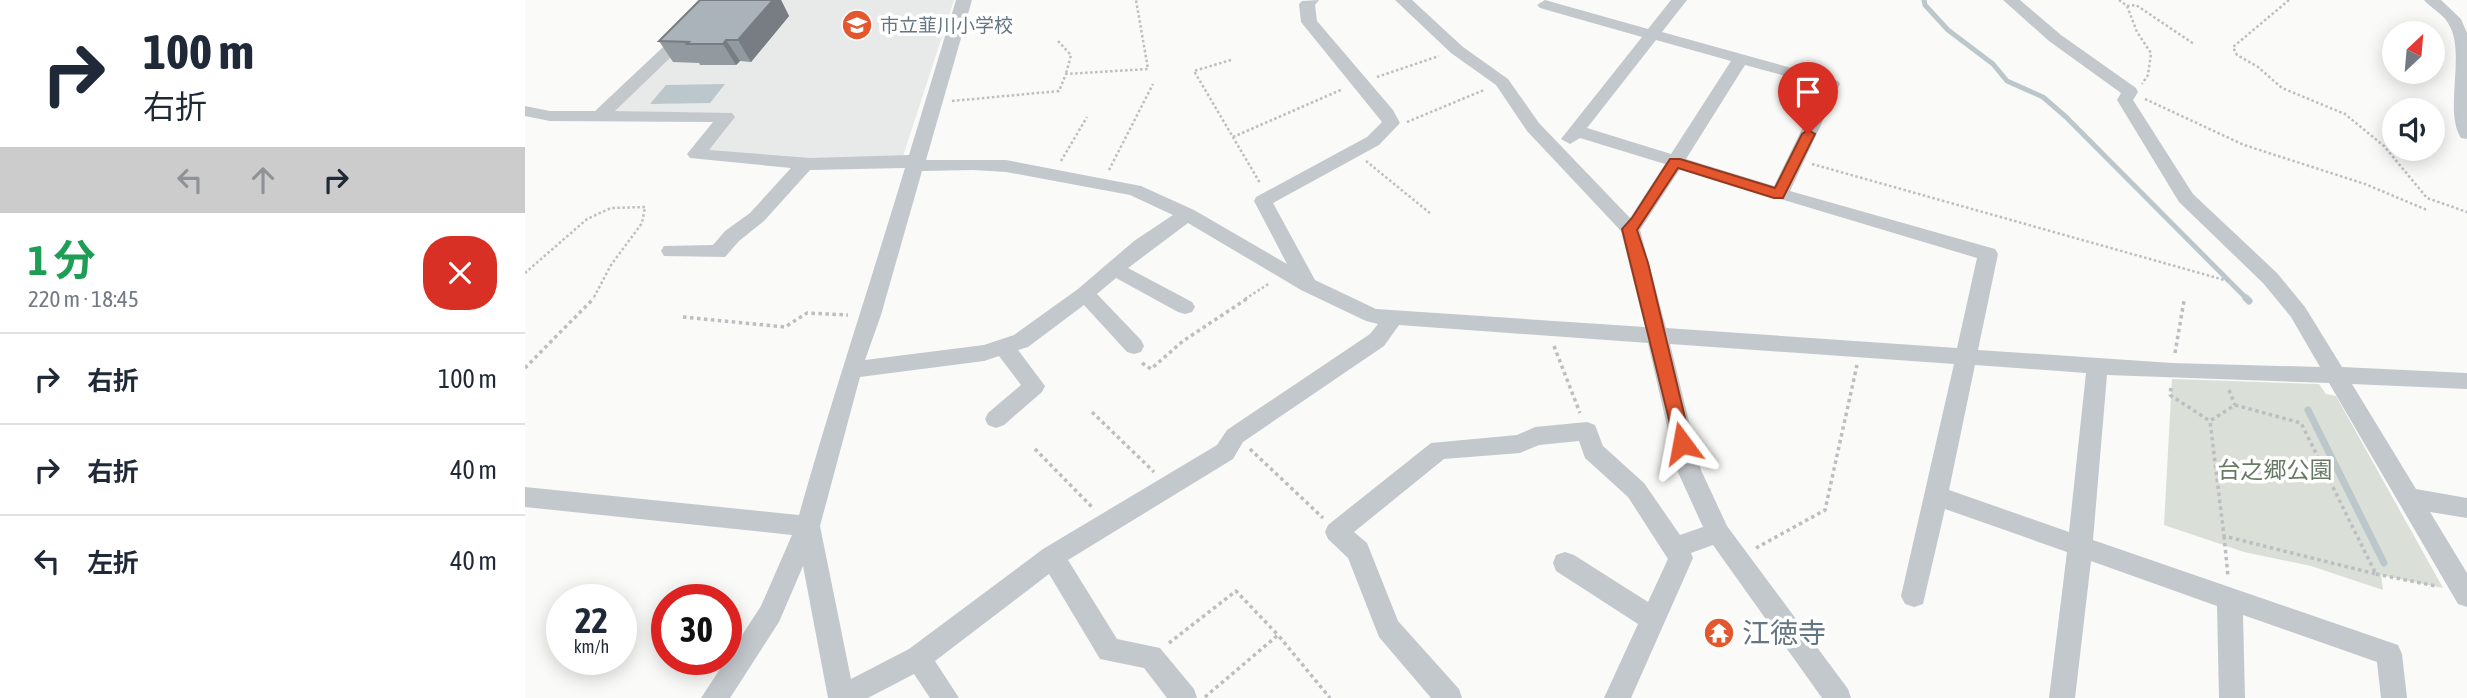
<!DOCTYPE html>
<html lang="ja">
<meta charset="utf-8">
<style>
:root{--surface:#fff;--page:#f2f2f3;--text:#1f2937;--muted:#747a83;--line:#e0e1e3}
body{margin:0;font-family:"Asap Condensed","Noto Sans JP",sans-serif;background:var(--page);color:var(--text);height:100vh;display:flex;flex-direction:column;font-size:26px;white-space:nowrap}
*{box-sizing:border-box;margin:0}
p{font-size:23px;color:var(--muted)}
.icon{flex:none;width:38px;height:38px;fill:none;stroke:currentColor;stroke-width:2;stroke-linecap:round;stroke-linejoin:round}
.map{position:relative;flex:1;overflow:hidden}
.panel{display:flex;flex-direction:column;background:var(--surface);width:525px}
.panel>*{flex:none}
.hud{background:#fff;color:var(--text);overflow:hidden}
.needle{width:46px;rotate:26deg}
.controls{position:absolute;left:1857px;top:21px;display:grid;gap:14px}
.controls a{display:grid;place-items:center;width:63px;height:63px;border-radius:50%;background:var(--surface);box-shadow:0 4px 18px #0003;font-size:35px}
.speed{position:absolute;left:21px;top:584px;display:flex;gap:14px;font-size:35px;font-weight:700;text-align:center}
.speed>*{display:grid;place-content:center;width:91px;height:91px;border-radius:50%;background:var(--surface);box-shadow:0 4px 18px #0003;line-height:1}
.speed small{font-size:18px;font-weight:400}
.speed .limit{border:10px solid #d22;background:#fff;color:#111}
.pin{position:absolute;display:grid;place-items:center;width:60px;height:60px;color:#fff;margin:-72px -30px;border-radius:50% 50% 50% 0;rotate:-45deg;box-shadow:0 0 7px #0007}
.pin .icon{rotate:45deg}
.me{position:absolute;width:77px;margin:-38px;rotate:347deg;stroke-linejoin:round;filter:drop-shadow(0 0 5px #0008)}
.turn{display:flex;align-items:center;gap:24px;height:147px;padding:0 28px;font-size:32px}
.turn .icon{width:91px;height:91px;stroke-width:2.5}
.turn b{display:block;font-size:49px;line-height:60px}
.lanes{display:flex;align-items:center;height:66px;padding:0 28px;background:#0003;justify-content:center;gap:35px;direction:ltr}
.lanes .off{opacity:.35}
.round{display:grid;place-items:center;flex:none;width:74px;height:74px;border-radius:28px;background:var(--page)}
.summary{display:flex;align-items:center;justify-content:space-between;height:119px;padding:0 28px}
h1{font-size:42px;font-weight:700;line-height:52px;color:#1e9e55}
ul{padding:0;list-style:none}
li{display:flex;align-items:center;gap:21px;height:91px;padding:0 28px;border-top:2px solid var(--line)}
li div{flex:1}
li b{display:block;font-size:26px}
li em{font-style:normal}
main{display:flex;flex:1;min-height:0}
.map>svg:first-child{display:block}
</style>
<main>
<section class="panel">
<div class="hud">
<div class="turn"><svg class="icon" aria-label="right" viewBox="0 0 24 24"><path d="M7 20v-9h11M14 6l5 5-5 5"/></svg><div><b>100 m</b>右折</div></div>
<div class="lanes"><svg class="icon off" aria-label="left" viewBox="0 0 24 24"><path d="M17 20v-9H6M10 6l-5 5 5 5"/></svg><svg class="icon off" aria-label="ahead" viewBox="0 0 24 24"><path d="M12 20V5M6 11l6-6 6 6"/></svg><svg class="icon" aria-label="right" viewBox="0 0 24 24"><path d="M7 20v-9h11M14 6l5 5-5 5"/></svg></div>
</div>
<div class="summary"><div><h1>1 分</h1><p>220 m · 18:45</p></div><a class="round" style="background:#d93025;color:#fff"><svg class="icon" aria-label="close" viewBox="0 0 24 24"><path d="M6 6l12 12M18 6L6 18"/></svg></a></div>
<ul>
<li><svg class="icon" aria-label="right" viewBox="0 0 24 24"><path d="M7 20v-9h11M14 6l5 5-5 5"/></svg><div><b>右折</b></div><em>100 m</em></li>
<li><svg class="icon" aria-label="right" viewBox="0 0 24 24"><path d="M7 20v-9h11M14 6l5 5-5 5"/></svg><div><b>右折</b></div><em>40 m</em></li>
<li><svg class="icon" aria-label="left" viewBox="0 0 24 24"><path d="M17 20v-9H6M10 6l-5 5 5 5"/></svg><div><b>左折</b></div><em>40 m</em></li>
</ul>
</section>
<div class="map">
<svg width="1942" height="698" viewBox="0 0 1942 698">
<rect width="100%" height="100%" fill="#fafaf8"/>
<path fill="#e8e9e9" d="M203,0H429L378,156L288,161L179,152L207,115L92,111L89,108Z"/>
<path fill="#dadfd7" d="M1647,379L1794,384L1801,394L1811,396L1918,588L1856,575L1858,590L1786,566L1719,552L1639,525Z"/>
<path fill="#bbc7cb" d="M200,84L185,103L125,104L141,85Z"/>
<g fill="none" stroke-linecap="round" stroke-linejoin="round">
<path stroke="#bbc7cb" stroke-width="5" d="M1399,0L1400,5L1423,30L1468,64L1482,81L1518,97L1541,117L1722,299"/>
<path stroke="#bbc7cb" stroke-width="7" d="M1721,298L1724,301
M1783,410L1859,563"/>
<path stroke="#bbbfc2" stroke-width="2.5" stroke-dasharray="2.5 2.5" stroke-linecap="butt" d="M1594,0L1602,6L1611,5L1669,44
M1764,0L1708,47L1712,55L1733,67L1757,88L1820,114L1859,146L1902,198L1942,212
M1602,6L1612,32L1626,53L1623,75L1617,84
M533,41L546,55L541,74
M706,60L669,71L735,183
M852,77L914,56
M1620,99L1719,145L1840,184L1902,210
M427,101L534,91L541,74L623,69L611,0
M882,122L959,90
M708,137L818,89
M536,161L562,117
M841,161L906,214
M1287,164L1703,281
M584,170L628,84
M0,273L62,219L86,208L120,207L117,223L86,265L68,299
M720,299L745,283"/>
<path stroke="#bbbfc2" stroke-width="3.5" stroke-dasharray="3.5 3.5" stroke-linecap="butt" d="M158,317L260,327L282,313L323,315
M1029,346L1055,413
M1650,353L1659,301
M617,363L626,369L658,341L723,298
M0,368L69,298
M1646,388L1645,395L1685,421
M1704,390L1710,405
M1710,405L1776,423L1851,574L1699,536L1685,421Z
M567,412L629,472
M510,449L569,509
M725,449L798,518
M1699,536L1703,576
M1231,548L1300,510L1332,365
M1851,574L1911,586
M644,643L711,591L753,635
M680,697L753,635L805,698"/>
<path fill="#c3c8cc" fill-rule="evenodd" d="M188,0H205L90,111L207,113L210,117L184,150L286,158L384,155L431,0H447L401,160H481L616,186L669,210L762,264L729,201L731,197L842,137L857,122L776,22L774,4L777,1L794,0L790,5L792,21L868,110L875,123L854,145L748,203L790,280L851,309L1120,327L1096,231L1002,131L971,85L926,53L870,0H887L938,47L983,79L1014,123L1105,218L1140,164L1055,138L1045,144L1036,139L1117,37L1015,8L1012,5L1020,0L1123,29L1146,0H1162L1137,32L1313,81L1315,84L1265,191L1470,249L1473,254L1453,350L1647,363L1795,367L1766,317L1738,283L1654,202L1592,100L1596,93L1524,41L1478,0H1495L1536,35L1611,88L1613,92L1608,100L1668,194L1752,273L1780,307L1817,367L1942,373V389L1827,384L1891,489L1942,498V518L1905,512L1942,573V607L1933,604L1804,383L1582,375L1568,540L1873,645L1877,654L1882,698H1856L1852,662L1718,615L1720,698H1694L1692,606L1566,561L1550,698H1524L1542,552L1420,509L1398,604L1389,607L1380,604L1376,596L1429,364L1145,344L1176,470L1202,526L1323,689L1326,698H1297L1188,545L1166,553L1168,558L1106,698H1079L1113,624L1031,571L1028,563L1031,555L1040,552L1049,555L1123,602L1143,559L1103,497L1060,458L1054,441L1014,445L995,453L919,459L829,532L842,543L873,621L934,689L937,698H906L854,637L823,558L803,539L800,532L803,525L906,443L992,435L1010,427L1062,422L1070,425L1078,446L1119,483L1155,535L1178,527L1152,470L1123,343L874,325L859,346L718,442L708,459L543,560L592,639L635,648L669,689L672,698H642L619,668L575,659L524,574L410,661L434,698H405L389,674L343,698H303L278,566L254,622L205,698H176L236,606L267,535L0,507V487L274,515C307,398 345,284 380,168L285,170L239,221L214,241L200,257L139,256L136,251L139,246L188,245L200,231L225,213L266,168L165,158L162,154L188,122L25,121L0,116V106L25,111H70ZM1131,40L1206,61L1146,154L1062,128ZM1220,65L1298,86L1249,186L1161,159ZM1155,169L1452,258L1432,348L1141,328L1115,230ZM448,170L481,172L605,195L648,215L609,241L553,289L489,335L459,345L340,360L356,315L397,171ZM663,223L776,290L841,321L853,324L845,334L702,430L692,445L518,549L384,649L326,679L295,526L335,377L459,361L474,356L496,385L463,413L460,419L463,425L471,428L479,425L517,392L520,386L493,350L503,347L559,305L602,352L609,354L616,352L619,346L616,340L572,294L591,278L653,312L660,314L667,312L670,307L667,302L603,268ZM1450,365L1561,373L1544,532L1424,490Z
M1899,0H1916L1936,19L1942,33V139L1936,138C1918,110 1942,52 1923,23C1918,14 1906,8 1899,0Z"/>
</g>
<path fill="#929a9f" d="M175,0H256L264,16L226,62L215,61L211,65H175L174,63L148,62L134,41Z"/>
<path fill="#777d82" d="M248,0H256L264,16L226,62L213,40Z
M201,40L215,61L211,65L198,44Z"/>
<path fill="#aab3b9" stroke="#777d82" stroke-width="2" d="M175,0H248L213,40H201L198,44H162L164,42L134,41Z"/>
<path fill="#e4572e" stroke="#94391e" stroke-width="2" d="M1283,130L1290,134L1258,198H1249L1153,168L1112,230L1123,263L1166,443L1164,448H1151L1097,229L1107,218L1145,159H1155L1250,188L1277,134Z"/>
<defs>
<g id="school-disc" transform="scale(1.575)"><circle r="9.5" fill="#e4572e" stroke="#fff"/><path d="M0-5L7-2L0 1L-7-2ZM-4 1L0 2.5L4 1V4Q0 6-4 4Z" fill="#fff"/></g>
<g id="temple-disc" transform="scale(1.575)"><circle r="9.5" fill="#e4572e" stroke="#fff"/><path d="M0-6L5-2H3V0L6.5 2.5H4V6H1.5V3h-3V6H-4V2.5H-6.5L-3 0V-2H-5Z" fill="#fff"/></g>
</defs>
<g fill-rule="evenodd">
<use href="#school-disc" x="332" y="25"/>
<use href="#temple-disc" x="1194" y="633"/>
</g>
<g text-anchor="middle" stroke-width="7" stroke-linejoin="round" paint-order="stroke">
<g font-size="19" fill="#657683" stroke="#fff" text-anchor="start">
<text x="355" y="32">市立韮川小学校</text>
</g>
<g font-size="23" fill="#687a64" stroke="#fff">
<text x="1750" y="478">台之郷公園</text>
</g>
<g font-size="28" fill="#657683" stroke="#fff" text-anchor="start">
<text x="1217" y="643">江徳寺</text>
</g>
</g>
</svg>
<div class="controls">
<a><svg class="needle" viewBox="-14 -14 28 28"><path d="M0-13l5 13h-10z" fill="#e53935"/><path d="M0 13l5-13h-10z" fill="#747a83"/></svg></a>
<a><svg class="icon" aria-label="sound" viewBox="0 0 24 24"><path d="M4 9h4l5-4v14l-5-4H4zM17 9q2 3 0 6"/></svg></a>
</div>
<div class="speed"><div>22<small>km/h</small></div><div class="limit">30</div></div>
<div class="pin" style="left:1283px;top:134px;background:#d93025"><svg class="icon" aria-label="arrive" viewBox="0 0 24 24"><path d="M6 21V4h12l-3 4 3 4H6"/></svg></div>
<svg class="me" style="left:1157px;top:443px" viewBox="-20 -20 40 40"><path d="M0-17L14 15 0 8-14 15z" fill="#e4572e" stroke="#fff" stroke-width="4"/></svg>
</div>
</main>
